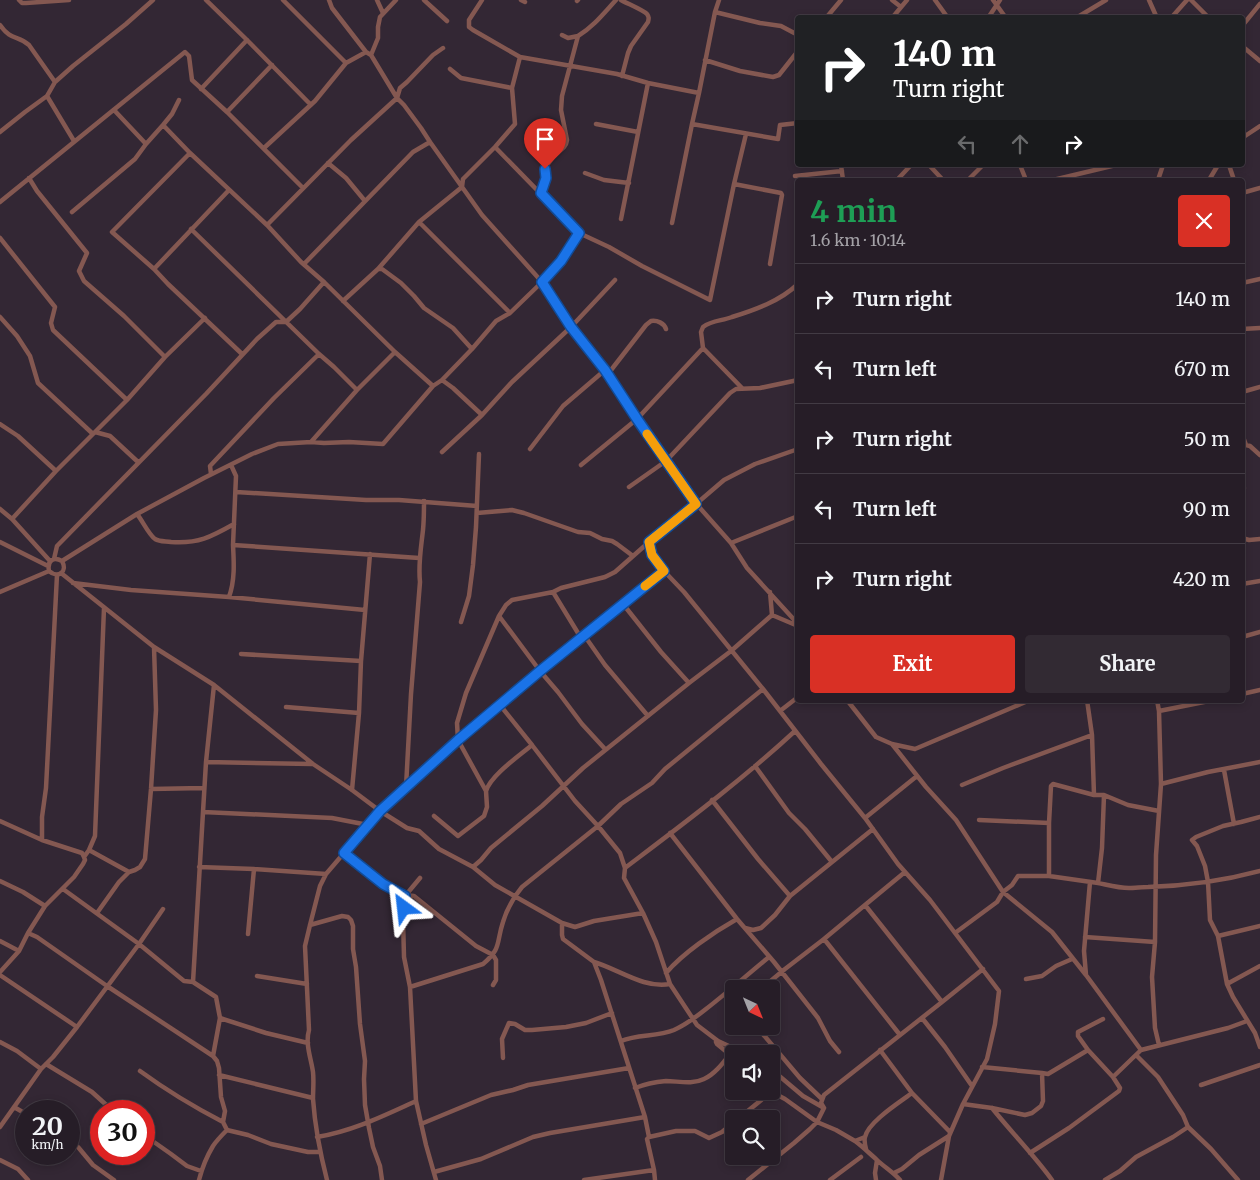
<!DOCTYPE html>
<meta charset="utf-8">
<style>
:root{--surface:#261d27;--page:#322a33;--text:#f1f3f6;--muted:#a4a2a7;--line:#423b44;--accent:#d93025}
body{margin:0;font-family:Merriweather,serif;background:var(--page);color:var(--text);height:100vh;display:flex;flex-direction:column;font-size:19px;white-space:nowrap}
*{box-sizing:border-box;margin:0}
p{font-size:16px;color:var(--muted)}
.icon{flex:none;width:28px;height:28px;fill:none;stroke:currentColor;stroke-width:2;stroke-linecap:round;stroke-linejoin:round}
.map{position:relative;flex:1;overflow:hidden}
.details{position:absolute;left:795px;top:178px;width:450px;height:525px;display:flex;flex-direction:column;background:var(--surface);border-radius:5px;box-shadow:0 2px 8px #0003,0 0 0 1px var(--line)}
.details>*{flex:none}
.top-card{position:absolute;left:795px;top:15px;width:450px;height:152px;border-radius:5px;box-shadow:0 2px 8px #0003,0 0 0 1px var(--line);background:#202124;color:#fff;overflow:hidden}
.needle{width:32px;rotate:137deg}
.fabs{position:absolute;left:725px;top:980px;display:grid;gap:10px}
.fabs a{display:grid;place-items:center;width:55px;height:55px;border-radius:5px;background:var(--surface);box-shadow:0 2px 8px #0003,0 0 0 1px var(--line);font-size:25px}
.speed{position:absolute;left:15px;top:1100px;display:flex;gap:10px;font-size:25px;font-weight:700;text-align:center}
.speed>*{display:grid;place-content:center;width:65px;height:65px;border-radius:50%;background:var(--surface);box-shadow:0 2px 8px #0003,0 0 0 1px var(--line);line-height:1}
.speed small{font-size:12px;font-weight:400}
.speed .limit{border:8px solid #d22;background:#fff;color:#111}
.pin{position:absolute;display:grid;place-items:center;width:42px;height:42px;color:#fff;margin:-51px -21px;border-radius:50% 50% 50% 0;rotate:-45deg;box-shadow:0 0 5px #0007}
.pin .icon{rotate:45deg}
.me{position:absolute;width:55px;margin:-28px;rotate:330deg;stroke-linejoin:round;filter:drop-shadow(0 0 4px #0008)}
.turn{display:flex;align-items:center;gap:18px;height:105px;padding:0 15px;font-size:22px}
.turn .icon{width:65px;height:65px;stroke-width:2.5}
.turn b{display:block;font-size:35px;line-height:42px}
.lanes{display:flex;align-items:center;height:48px;padding:0 15px;background:#0003;justify-content:center;gap:25px;direction:ltr}
.lanes .off{opacity:.35}
.round{display:grid;place-items:center;flex:none;width:52px;height:52px;border-radius:5px;background:var(--page)}
.headline{display:flex;align-items:center;justify-content:space-between;height:85px;padding:0 15px}
h1{font-size:30px;font-weight:700;line-height:38px;color:#1e9e55}
.cta{display:flex;gap:10px;margin-top:auto;padding:10px 15px}
.cta a{flex:1;height:58px;border-radius:5px;background:var(--accent);color:#fff;font-size:20px;font-weight:700;line-height:58px;text-align:center}
.cta a+a{background:var(--page);color:var(--text)}
ul{padding:0;list-style:none}
li{display:flex;align-items:center;gap:15px;height:70px;padding:0 15px;border-top:1px solid var(--line)}
li div{flex:1}
li b{display:block;font-size:19px}
li em{font-style:normal}
.map>svg:first-child{display:block}
</style>
<div class="map">
<svg width="1260" height="1180" viewBox="0 0 1260 1180">
<rect width="100%" height="100%" fill="#332734"/>
<g fill="none" stroke-linecap="round" stroke-linejoin="round">
<path stroke="#845851" stroke-width="4.5" d="M19,0L22,3H26L69,0
M206,0L247,40L311,105
M283,0L346,63
M329,0L332,8L366,52L371,55L397,98L404,105L421,128L430,142L482,215L542,282L571,327L605,370L637,419L692,499L731,543L747,568L798,624
M377,0L383,13
M424,0L447,21
M482,0L469,20V27L473,30L520,57
M521,0L525,2
M621,0C626,3 643,10 647,14C649,17 649,18 648,22L631,46L628,53L622,76
M892,0L901,7
M935,0L948,18
M993,0L1006,18
M1149,0L1157,18
M1191,0L1209,18
M577,1L578,0
M715,12L760,23L781,26L798,35
M826,18L841,0
M892,18L907,0
M988,18L1000,0
M1076,18L1106,0
M1171,18L1187,0
M0,25C11,41 18,35 29,45L55,82
M1242,26L1260,4
M562,35L568,38L578,36
M1242,46L1260,61
M371,55L378,38V27L380,17L396,0
M705,60L740,71L773,77L779,75L798,51
M450,69L461,78L512,88
M201,89L247,40
M47,96L74,141
M114,110L146,144
M227,112L272,65
M596,124L638,132
M692,124L699,93L715,12L719,0
M163,125L190,153L267,225L351,140L397,98L400,88L407,82L433,55L443,48
M0,132L25,112L47,96L55,82L73,66L126,24L153,0
M1242,138L1260,126
M495,147L579,233L609,247L642,266L710,300L734,184L746,134
M264,148L315,101L346,63L366,52
M190,153L112,232L154,269L168,284L242,354
M328,163L346,178L365,201
M841,165L843,180
M929,165L943,180
M1020,165L1026,180
M1229,165L1234,180
M585,173L604,180L629,183
M795,176L842,171
M29,178L37,191L87,253L79,271L84,281L124,316L165,357
M897,180L911,165
M968,180L983,165
M1053,180L1116,165
M1158,180L1163,165
M1209,180L1218,165
M734,184L781,193L782,195L770,264
M541,193L546,178L545,168L554,156L564,147L566,144L567,140L561,110L562,96L578,36C593,27 604,13 616,0
M1242,193L1260,188
M0,202L185,52L189,56L192,80L227,112L303,188
M72,212L135,159L146,144L163,125L172,114L179,100
M621,219L648,83
M419,222L510,313
M672,223L692,124L778,139L780,125L798,123
M267,225L301,262L324,282L395,352L433,386
M191,229L319,354L334,367L357,390
M0,238L55,307L51,323L53,330L127,400
M304,264L413,152L430,142
M154,269L229,190
M378,269H382L401,283L414,296L424,308L453,328L472,349
M1242,283L1260,279
M343,301L378,269L419,222L462,187L463,179L495,147L515,124L512,88L520,57L617,74L648,83L699,93
M0,317L17,336L30,356L38,383L93,434L95,432L110,436L138,462
M1242,329L1260,328
M608,374L646,325L651,321C657,320 664,323 666,329
M442,380L453,388L482,415
M742,388L703,348L701,332L703,327C712,320 722,321 732,317C755,310 780,301 798,284
M1242,392L1260,387
M0,424L18,436L56,471
M95,432L127,400L165,357L205,318
M1242,434L1246,445
M311,442L357,390L395,352
M1242,444L1250,446L1260,455
M530,449L563,406L605,370
M442,452L482,415L512,382L571,327L615,280
M231,465L236,476L233,545L419,558
M581,465L637,419L703,348
M211,474L210,466L274,398L319,354
M629,487L666,461L730,393L736,389L760,388L798,380
M1242,488H1244
M236,492L366,500H399L477,506
M0,509L12,519L50,561
M477,513L512,510L524,513L578,532L590,533L602,539L612,541L617,544L633,556
M137,514C142,520 149,535 155,539C160,542 166,541 171,542C198,544 211,537 234,524
M12,519L56,471L93,434
M1242,538L1249,540L1260,539
M0,542L48,566
M649,542L653,555L664,571L684,592L763,689L821,764L865,818L898,864L930,900L999,991L995,1024L987,1059L963,1104L949,1136L941,1180
M731,543L798,516
M54,559L57,546L206,394L257,339L276,322H286L300,309L324,282
M62,561C68,572 58,579 49,571C47,561 53,556 62,561L137,514L204,478L252,454L278,444L311,442L324,443L349,442L383,444L433,386L442,380L472,349L496,321L510,313L542,282L561,261L579,233
M61,573L154,647L156,710L151,789L145,859L140,867L135,870L129,872L119,882L97,913
M73,583L131,590L229,597L365,610
M1242,584L1260,581
M0,592L49,571
M553,592L581,638
M770,592L772,615
M229,597C235,580 234,563 233,545
M623,604L661,652L689,683
M772,615L798,626
M499,616L540,671L558,692L582,724L605,749
M461,622L469,596L473,565L476,527L479,454
M584,635L605,665L648,716
M1242,637L1260,632
M154,647L214,685L313,764L352,790L380,811L326,874L320,886L310,925L305,946L309,1030C305,1044 311,1058 313,1072C314,1081 313,1090 313,1099C315,1127 320,1153 327,1180
M241,654L361,661
M1242,694L1260,690
M847,700L876,737L892,744L926,787L956,820L1003,892L1052,932L1086,975L1141,1050
M1157,700L1159,711L1161,784L1156,855L1155,942L1152,977L1155,1028L1159,1045
M500,705L540,671L664,571
M286,707L359,713
M780,711L798,697
M1159,711L1214,700
M1092,735L1094,795
M892,744L915,749L1030,700
M206,762L312,764
M755,766L789,813L805,829L832,862
M1224,770L1234,824
M1161,784L1208,772L1260,762
M962,785L1003,768L1092,735L1087,700
M406,787L411,694L420,582C418,564 421,548 423,530C424,520 424,511 424,501
M151,789L203,788
M352,790L359,713L361,661L370,554
M486,791C491,775 519,756 532,745L575,801L598,826L620,853L625,868L624,878L643,913L656,942L670,984
M712,800L758,859L790,896
M203,812L332,818L368,825
M434,816L458,836L484,816L487,807L486,791L458,740L500,705L532,745
M1260,817L1241,822L1223,826L1196,837L1192,840L1197,846L1205,866L1208,882L1210,920L1218,936L1227,984L1233,997L1255,1033L1260,1047
M865,818L917,776
M979,820L1049,823
M0,821L42,840L82,853L84,857
M670,833L737,919L774,962L818,1018L830,1041L839,1052
M42,840V817L46,788L57,575
M89,850L129,872
M344,853C363,868 389,895 414,896L476,946L493,955L496,960V980L493,985
M199,867L254,869L326,874
M473,867L481,860L491,848L542,806L583,768L689,683L731,651L772,615
M625,868C683,824 742,780 795,731
M1049,876L1098,883L1102,848L1104,795
M420,878L405,896L403,919L404,957L410,987L416,1101L426,1145L436,1180
M0,881L23,892L45,906
M1098,883C1108,885 1118,888 1129,888C1135,888 1142,887 1148,887C1186,886 1223,881 1260,871
M63,889L139,944L184,981L193,982L203,812L206,762L214,685
M865,905L905,872
M643,913L594,921L575,927L562,923L495,885L473,867L439,849L419,831L407,828L380,811L458,740L457,723L466,693L499,616L506,605L512,600L553,592L561,588L605,577L615,572L649,542L696,504L724,480L755,464L798,449
M562,923V935L563,939L594,962L601,980L645,1117L649,1137L647,1139L654,1170L655,1180
M310,925L342,916L348,917L351,920L353,926V949L356,967L360,1024L365,1061L364,1079L365,1105L369,1128L373,1147L380,1166L382,1180
M745,928L753,930L761,928L775,915L790,896L873,829
M28,933L37,937L107,986L213,1056L217,1061L219,1068L221,1097L225,1111L223,1122L227,1130C222,1135 217,1140 213,1146C207,1156 202,1168 199,1180
M955,933L997,902L1003,892L1012,885L1018,876H1049V823L1051,786L1053,784L1094,795H1104L1128,805L1159,811
M248,934L254,869
M1218,936L1260,926
M1085,937L1155,942
M824,939L865,905L942,1002L983,969
M0,941L19,951
M594,962C618,969 644,989 670,984L697,1025L718,1041L746,1054
M0,972L19,951L28,933L45,906L74,877L83,864L85,860L84,857L89,850L95,836L104,608
M666,973C683,953 714,932 737,919
M0,975L77,1027
M1086,975L1084,951L1090,882
M257,976L307,984
M1026,979L1042,976L1056,966L1072,959
M193,982L216,997L220,1018L213,1056
M1227,984L1260,966
M410,987L483,964C502,948 496,943 503,922C507,909 513,898 522,887L598,826L621,804L652,783L665,769L763,689
M761,989L785,969L824,939L900,1035
M727,992L734,1000
M220,1018L266,1033L308,1043
M922,1018L945,1047L972,1086
M756,1026L800,1078L822,1099
M621,1041C638,1034 657,1037 674,1030C685,1025 696,1017 706,1009C728,992 748,974 769,957
M718,1041L716,1042L717,1044L734,1058
M0,1042L17,1051L41,1069
M880,1050L912,1093
M1136,1055L1158,1077L1183,1115L1188,1127L1211,1149L1238,1180
M503,1058L502,1039L509,1023L515,1024L525,1030H532L566,1027L586,1023L612,1013
M46,1064L92,1092L113,1111
M982,1067L1042,1073L1048,1074L1088,1050L1078,1036V1032L1103,1019
M771,1069L803,1096L824,1108
M140,1071C166,1090 194,1107 223,1122
M219,1075L313,1098
M1113,1077L1141,1050L1228,1028L1247,1021
M1201,1085L1260,1065
M635,1088C645,1084 655,1082 666,1081C678,1081 692,1085 704,1079C715,1074 723,1063 730,1054
M770,1091L785,1099L817,1122L836,1130L855,1141L865,1137
M963,1104L992,1108L1025,1115L1032,1113L1041,1106L1043,1101L1042,1073
M14,1107L26,1114
M992,1108C1012,1133 1034,1155 1052,1180
M738,1119L771,1092
M421,1124L491,1095L513,1090L528,1085L629,1068
M0,1127L41,1069L53,1057L77,1027L139,944L163,909
M227,1130L248,1135L271,1144L308,1152H320
M144,1135L171,1154L187,1166L201,1171
M317,1137C353,1131 383,1116 416,1101
M649,1137L676,1131H695L709,1138L722,1132L734,1122
M69,1141L78,1147L93,1165L114,1180
M855,1141C863,1147 869,1153 876,1159C884,1167 893,1172 900,1180
M866,1149C865,1145 864,1140 865,1137C868,1122 900,1102 912,1093L950,1132
M1030,1153L1069,1128L1119,1091L1120,1088L1113,1077L1088,1050
M0,1160L18,1169L28,1180
M434,1172L481,1159L533,1137L550,1133L645,1117
M894,1173L902,1169L919,1155L949,1136
M584,1180L654,1170
M748,1180L794,1143L810,1129L817,1122L824,1108L821,1103L824,1095L942,1002
M830,1180L861,1157
M876,1180L875,1173L877,1160
M1105,1180L1120,1171L1136,1157L1173,1137L1188,1127"/>
</g>
<g fill="none" stroke-linecap="round" stroke-linejoin="round">
<g stroke="#114b97" stroke-width="12">
<path id="route" d="M404,908L405,896L383,884L344,853L380,811L458,740L540,671L664,571L652,555L649,542L696,504L637,419L605,370L571,327L542,282L561,261L579,233L541,193L546,178L545,169"/>
</g>
<use href="#route" stroke="#1a73e8" stroke-width="9"/>
<path stroke="#f59e0b" stroke-width="9" d="M645,586L664,571L652,555L649,542L696,504L647,434"/>
</g>
</svg>
<div class="fabs">
<a><svg class="needle" viewBox="-14 -14 28 28"><path d="M0-13l5 13h-10z" fill="#e53935"/><path d="M0 13l5-13h-10z" fill="#a4a2a7"/></svg></a>
<a><svg class="icon" aria-label="sound" viewBox="0 0 24 24"><path d="M4 9h4l5-4v14l-5-4H4zM17 9q2 3 0 6"/></svg></a>
<a><svg class="icon" aria-label="search" viewBox="0 0 24 24"><circle cx="10" cy="10" r="6"/><path d="M15 15l6 6"/></svg></a>
</div>
<div class="speed"><div>20<small>km/h</small></div><div class="limit">30</div></div>
<div class="pin" style="left:545px;top:169px;background:#d93025"><svg class="icon" aria-label="arrive" viewBox="0 0 24 24"><path d="M6 21V4h12l-3 4 3 4H6"/></svg></div>
<svg class="me" style="left:404px;top:908px" viewBox="-20 -20 40 40"><path d="M0-17L14 15 0 8-14 15z" fill="#1a73e8" stroke="#fff" stroke-width="4"/></svg>
<div class="top-card">
<div class="turn"><svg class="icon" aria-label="right" viewBox="0 0 24 24"><path d="M7 20v-9h11M14 6l5 5-5 5"/></svg><div><b>140 m</b>Turn right</div></div>
<div class="lanes"><svg class="icon off" aria-label="left" viewBox="0 0 24 24"><path d="M17 20v-9H6M10 6l-5 5 5 5"/></svg><svg class="icon off" aria-label="ahead" viewBox="0 0 24 24"><path d="M12 20V5M6 11l6-6 6 6"/></svg><svg class="icon" aria-label="right" viewBox="0 0 24 24"><path d="M7 20v-9h11M14 6l5 5-5 5"/></svg></div>
</div>
<section class="details">
<div class="headline"><div><h1>4 min</h1><p>1.6 km · 10:14</p></div><a class="round" style="background:#d93025;color:#fff"><svg class="icon" aria-label="close" viewBox="0 0 24 24"><path d="M6 6l12 12M18 6L6 18"/></svg></a></div>
<ul>
<li><svg class="icon" aria-label="right" viewBox="0 0 24 24"><path d="M7 20v-9h11M14 6l5 5-5 5"/></svg><div><b>Turn right</b></div><em>140 m</em></li>
<li><svg class="icon" aria-label="left" viewBox="0 0 24 24"><path d="M17 20v-9H6M10 6l-5 5 5 5"/></svg><div><b>Turn left</b></div><em>670 m</em></li>
<li><svg class="icon" aria-label="right" viewBox="0 0 24 24"><path d="M7 20v-9h11M14 6l5 5-5 5"/></svg><div><b>Turn right</b></div><em>50 m</em></li>
<li><svg class="icon" aria-label="left" viewBox="0 0 24 24"><path d="M17 20v-9H6M10 6l-5 5 5 5"/></svg><div><b>Turn left</b></div><em>90 m</em></li>
<li><svg class="icon" aria-label="right" viewBox="0 0 24 24"><path d="M7 20v-9h11M14 6l5 5-5 5"/></svg><div><b>Turn right</b></div><em>420 m</em></li>
</ul>
<div class="cta"><a>Exit</a><a>Share</a></div>
</section>
</div>
